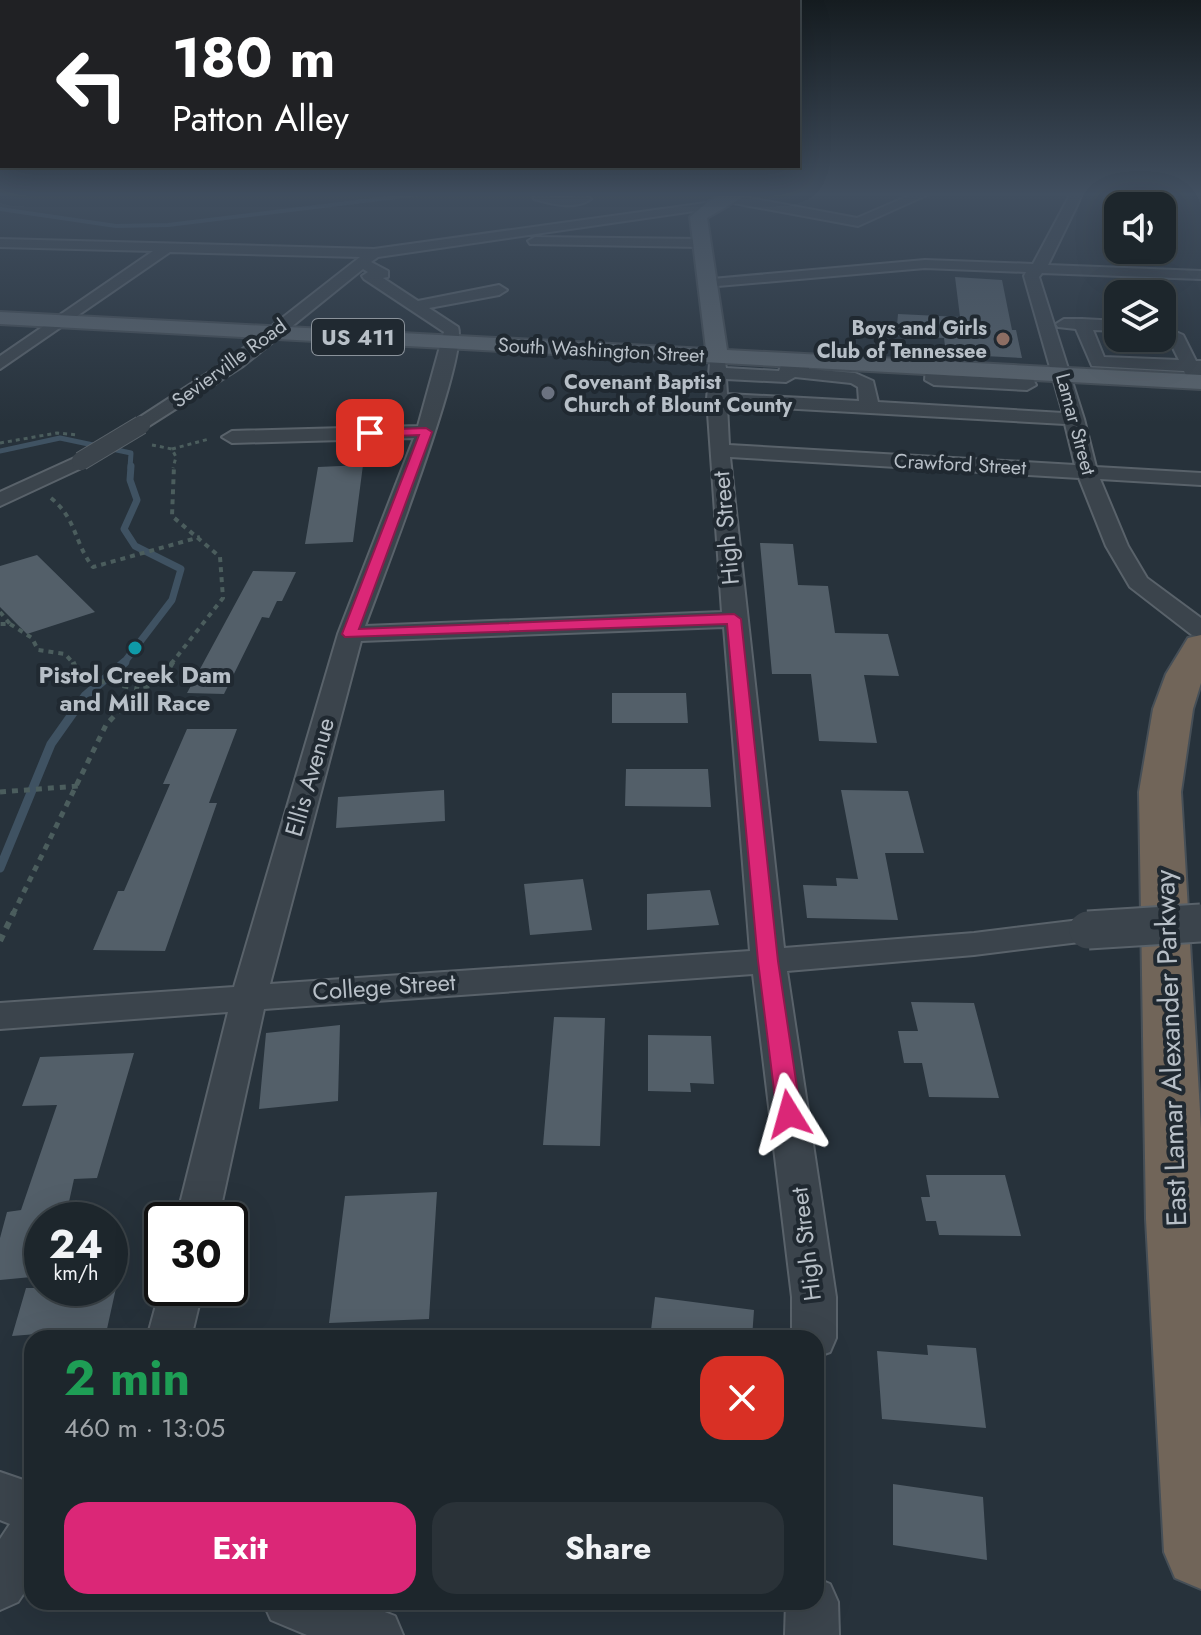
<!DOCTYPE html>
<meta charset="utf-8">
<style>
:root{--surface:#1d262c;--page:#2a3238;--text:#f1f3f6;--muted:#a0a5a9;--line:#3b4348;--accent:#db2777}
body{margin:0;font-family:Jost,sans-serif;background:var(--page);color:var(--text);height:100vh;display:flex;flex-direction:column;font-size:30px;white-space:nowrap}
*{box-sizing:border-box;margin:0}
p{font-size:26px;color:var(--muted)}
.icon{flex:none;width:44px;height:44px;fill:none;stroke:currentColor;stroke-width:2;stroke-linecap:round;stroke-linejoin:round}
.map{position:relative;flex:1;overflow:hidden}
.side{position:absolute;left:24px;top:1330px;width:800px;height:280px;display:flex;flex-direction:column;background:var(--surface);border-radius:24px;box-shadow:0 8px 32px #0002,0 0 0 2px var(--line)}
.side>*{flex:none}
.guide{position:absolute;left:0px;top:0px;width:800px;height:168px;box-shadow:0 8px 32px #0002,0 0 0 2px var(--line);background:#202124;color:#fff;overflow:hidden}
.fabs{position:absolute;left:1104px;top:192px;display:grid;gap:16px}
.fabs a{display:grid;place-items:center;width:72px;height:72px;border-radius:16px;background:var(--surface);box-shadow:0 8px 32px #0002,0 0 0 2px var(--line);font-size:40px}
.speed{position:absolute;left:24px;top:1202px;display:flex;gap:16px;font-size:40px;font-weight:700;text-align:center}
.speed>*{display:grid;place-content:center;width:104px;height:104px;border-radius:50%;background:var(--surface);box-shadow:0 8px 32px #0002,0 0 0 2px var(--line);line-height:1}
.speed small{font-size:20px;font-weight:400}
.speed .limit{border:4px solid #111;border-radius:12px;background:#fff;color:#111}
.pin{position:absolute;display:grid;place-items:center;width:68px;height:68px;color:#fff;margin:-34px;border-radius:16px;box-shadow:0 4px 12px #0006}
.me{position:absolute;width:88px;margin:-44px;rotate:352deg;stroke-linejoin:round;filter:drop-shadow(0 0 6px #0008)}
.turn{display:flex;align-items:center;gap:28px;height:168px;padding:0 40px;font-size:36px}
.turn .icon{width:104px;height:104px;stroke-width:2.5}
.turn b{display:block;font-size:56px;line-height:68px}
.round{display:grid;place-items:center;flex:none;width:84px;height:84px;border-radius:24px;background:var(--page)}
.overview{display:flex;align-items:center;justify-content:space-between;height:136px;padding:0 40px}
h1{font-size:48px;font-weight:700;line-height:60px;color:#1e9e55}
.action{display:flex;gap:16px;margin-top:auto;padding:16px 40px}
.action a{flex:1;height:92px;border-radius:24px;background:var(--accent);color:#fff;font-size:32px;font-weight:700;line-height:92px;text-align:center}
.action a+a{background:var(--page);color:var(--text)}
.map>svg:first-child{display:block}
</style>
<div class="map">
<svg width="1201" height="1635" viewBox="0 0 1201 1635">
<rect width="100%" height="100%" fill="#27323b"/>
<g fill="none" stroke-linecap="round" stroke-linejoin="round">
<path stroke="#3f5262" stroke-width="4" d="M0,209L116,226L168,225L429,193"/>
<path stroke="#3f5262" stroke-width="5" d="M0,451L60,438L131,453L130,468"/>
<path stroke="#3f5262" stroke-width="7" d="M123,664L172,600L181,569L135,546L124,529L137,500L130,480L131,466"/>
<path stroke="#3f5262" stroke-width="9" d="M0,868L51,744L85,696L125,662"/>
</g>
<path fill="#535f69" d="M955,277L1002,280L1012,330H1016L1022,358L946,354L944,338L896,336L898,314L960,317Z
M363,465L353,542L305,544L318,467Z
M760,543L793,544L798,585L828,586L835,633L888,634L899,676L864,675L877,743L819,741L811,674H772Z
M37,555L95,612L27,634L0,607V566Z
M253,571L296,572L282,601H277L269,618L262,617L224,694L187,693Z
M612,693H686L688,723H612Z
M187,729H237L209,803H217L165,951L93,950L118,891H124L170,784H163Z
M626,769H708L711,807L625,806Z
M444,790L445,821L336,828L338,797Z
M841,790L908,791L924,853H885L898,920L807,918L803,885L837,886L836,878L858,879Z
M583,879L592,930L530,935L524,884Z
M710,890L719,925L647,930V894Z
M911,1002L974,1003L999,1098L929,1097L922,1063H904L898,1031H918Z
M554,1017L605,1018L600,1146L543,1145Z
M340,1025L338,1101L259,1109L266,1033Z
M648,1035L711,1036L714,1084L690,1083L691,1092L648,1091Z
M134,1053L97,1178L74,1179L65,1220H42V1276L0,1280V1238L7,1212L21,1210L57,1105L22,1106L40,1057Z
M926,1175H1005L1021,1236L939,1235L936,1221H926L921,1197H930Z
M437,1192L429,1319L329,1323L345,1196Z
M26,1288H116L105,1338H36L37,1334L12,1336Z
M655,1297L754,1310L752,1338H650Z
M927,1345L976,1348L986,1428L882,1419L877,1351L928,1355Z
M893,1484L983,1497L987,1560L893,1545Z"/>
<g fill="none" stroke-linecap="round" stroke-linejoin="round">
<g stroke="#59626a" stroke-width="4">
<path id="minor" d="M534,193C546,193 548,197 558,198C570,199 581,192 591,199C575,210 552,204 534,199Z
M915,193H931L858,226L728,202L722,198L728,194L857,218Z
M1071,193H1083L1048,265L1201,271V279L1042,273L1039,277L1084,419L1096,467L1201,473V485L1100,479L1128,546L1147,578L1201,618V637L1192,635L1130,587L1106,546L1079,478L730,457L784,948L974,933L1088,919L1100,922L1105,930L1100,938L1088,941L974,955L787,971L836,1297V1338L830,1352L816,1357V1338H792V1297L753,974L264,1009L218,1220H176L228,1012L0,1029V1003L234,987L338,634L414,438L232,443L222,437L232,431L418,426L444,332L364,279L362,276L368,272L363,269L243,366L141,431L132,425L134,421L231,358L360,257L170,252L0,369V356L153,251L0,247V239L374,249L720,201L721,204L715,208L378,257L371,262L388,271V277L383,278L418,301L499,285L507,290L499,295L429,308L458,327C469,357 381,582 365,626L722,612L707,399L711,351H723L726,368L779,371L785,355L807,356L809,369L855,373L873,381L878,402L1063,413L1024,276L1026,272L925,268L706,287L699,283L701,280L925,260L1033,264ZM795,377L851,383L858,387L859,401L727,394L726,379L786,382ZM727,405L1065,424L1075,465L729,445ZM724,627L750,951L270,984L361,641Z
M535,237L700,239L707,243L700,247L530,244L528,241Z
M1082,319L1118,321V331L1093,330L1104,357L1179,360L1170,342L1162,338V326L1183,335L1196,361H1201V384H1191L1184,371L1092,366L1076,329L1058,327L1056,324L1064,319Z
M935,362L944,367L943,375L1016,379L1013,373L1022,368L1028,369L1036,385L1027,390L934,385L925,380L926,367Z
M81,455L88,457L91,461L88,465L0,506V492Z
M162,1283V1288H203L191,1338H147Z
M0,1472L32,1483V1581L18,1602L0,1610V1539L10,1524L0,1520Z
M816,1578L830,1584L838,1602L839,1635H785L786,1602H816Z
M263,1602H359L395,1616L403,1635H307L271,1620Z"/>
</g>
<g stroke="#444d55" stroke-width="4">
<path id="major" d="M728,193H750L707,218L727,350L1201,375V389L0,324V312L706,349L690,217L709,201Z"/>
</g>
<g stroke="#464f57" stroke-width="4">
<path id="highway" d="M1201,635V683L1193,709L1181,792L1201,1128V1589L1175,1578L1164,1552L1146,1219L1139,792L1153,709L1166,674L1188,638Z"/>
</g>
<path stroke="#4b5d5d" stroke-width="3" stroke-dasharray="4 4" stroke-linecap="butt" d="M0,443L57,433L78,435
M152,445L172,449L176,457L173,468
M172,449L209,439"/>
<path stroke="#4b5d5d" stroke-width="4" stroke-dasharray="5 5" stroke-linecap="butt" d="M51,498C77,519 74,543 93,567L200,537
M0,612L10,624H0
M10,624L32,638L38,650L65,654L74,664
M171,664L223,598L220,557L172,516L174,466"/>
<path stroke="#4b5d5d" stroke-width="5" stroke-dasharray="6 6" stroke-linecap="butt" d="M73,662L80,677L139,689
M0,792L78,786
M13,914L106,725L139,689L160,682L173,662"/>
<path stroke="#4b5d5d" stroke-width="6" stroke-dasharray="7 7" stroke-linecap="butt" d="M0,941L14,912"/>
<use href="#minor" fill="#3b444c" fill-rule="evenodd"/>
<use href="#major" fill="#59636c" fill-rule="evenodd"/>
<use href="#highway" fill="#716559" fill-rule="evenodd"/>
<g stroke="#59626a" stroke-width="20" stroke-linecap="butt">
<path id="minor-bridge-far1" d="M81,461L141,425"/>
</g>
<g stroke="#59626a" stroke-width="41" stroke-linecap="butt">
<path id="minor-bridge" d="M1088,930L1201,923"/>
</g>
<use href="#minor-bridge-far1" stroke="#3b444c" stroke-width="18"/>
<use href="#minor-bridge" stroke="#3b444c" stroke-width="37"/>
</g>
<linearGradient id="sky" x2="0" y2="1"><stop stop-color="#151c20"/><stop offset="0.46" stop-color="#414f60"/><stop offset="1" stop-color="#414f60" stop-opacity="0"/></linearGradient>
<rect width="1201" height="422" fill="url(#sky)"/>
<path fill="#db2777" stroke="#8e194d" stroke-width="2" d="M426,428L432,432L359,629L734,614L741,619L778,961L801,1114L797,1120L789,1123L781,1120L777,1114L758,961L727,624L345,637L342,634L419,435L370,437L365,433L370,430Z"/>
<circle fill="#8d6e63" stroke="#202931" stroke-width="3" cx="1003" cy="339" r="8"/>
<circle fill="#6b7280" stroke="#202931" stroke-width="3" cx="548" cy="393" r="8"/>
<circle fill="#0f9aa8" stroke="#202931" stroke-width="3" cx="135" cy="648" r="8"/>
<g text-anchor="middle" stroke-width="8" stroke-linejoin="round" paint-order="stroke">
<g font-size="20" font-weight="bold" fill="#b7bfc7" stroke="#202931" text-anchor="end">
<text x="987" y="335">Boys and Girls<tspan x="987" dy="23">Club of Tennessee</tspan></text>
<text x="564" y="389" text-anchor="start">Covenant Baptist<tspan x="564" dy="23">Church of Blount County</tspan></text>
</g>
<g font-size="20" fill="#b7bfc7" stroke="#202931">
<text transform="translate(601 350) rotate(3)" y="7">South Washington Street</text>
<text transform="translate(229 363) rotate(-36)" y="7">Sevierville Road</text>
<text transform="translate(1076 424) rotate(75)" y="7">Lamar Street</text>
<text transform="translate(960 464) rotate(3)" y="7">Crawford Street</text>
</g>
<rect fill="#202931" stroke="#8a929a" stroke-width="2" x="312" y="319" width="92" height="36" rx="6"/>
<g font-size="22" font-weight="bold" fill="#b7bfc7">
<text x="358" y="345">US 411</text>
</g>
<g font-size="24" fill="#b7bfc7" stroke="#202931">
<text transform="translate(726 528) rotate(-95)" y="8">High Street</text>
<text transform="translate(310 777) rotate(-74)" y="8">Ellis Avenue</text>
<text transform="translate(384 987) rotate(-4)" y="8">College Street</text>
<text transform="translate(806 1244) rotate(-97)" y="8">High Street</text>
</g>
<g font-size="24" font-weight="bold" fill="#b7bfc7" stroke="#202931">
<text x="135" y="683">Pistol Creek Dam<tspan x="135" dy="28">and Mill Race</tspan></text>
</g>
<g font-size="28" fill="#b7bfc7" stroke="#202931">
<text transform="translate(1170 1048) rotate(-92)" y="10">East Lamar Alexander Parkway</text>
</g>
</g>
</svg>
<div class="fabs">
<a><svg class="icon" aria-label="sound" viewBox="0 0 24 24"><path d="M4 9h4l5-4v14l-5-4H4zM17 9q2 3 0 6"/></svg></a>
<a><svg class="icon" aria-label="layers" viewBox="0 0 24 24"><path d="M12 4l9 5-9 5-9-5zM3 14l9 5 9-5"/></svg></a>
</div>
<div class="speed"><div>24<small>km/h</small></div><div class="limit">30</div></div>
<div class="pin" style="left:370px;top:433px;background:#d93025"><svg class="icon" aria-label="arrive" viewBox="0 0 24 24"><path d="M6 21V4h12l-3 4 3 4H6"/></svg></div>
<svg class="me" style="left:789px;top:1114px" viewBox="-20 -20 40 40"><path d="M0-17L14 15 0 8-14 15z" fill="#db2777" stroke="#fff" stroke-width="4"/></svg>
<div class="guide">
<div class="turn"><svg class="icon" aria-label="left" viewBox="0 0 24 24"><path d="M17 20v-9H6M10 6l-5 5 5 5"/></svg><div><b>180 m</b>Patton Alley</div></div>
</div>
<section class="side">
<div class="overview"><div><h1>2 min</h1><p>460 m · 13:05</p></div><a class="round" style="background:#d93025;color:#fff"><svg class="icon" aria-label="close" viewBox="0 0 24 24"><path d="M6 6l12 12M18 6L6 18"/></svg></a></div>
<div class="action"><a>Exit</a><a>Share</a></div>
</section>
</div>
